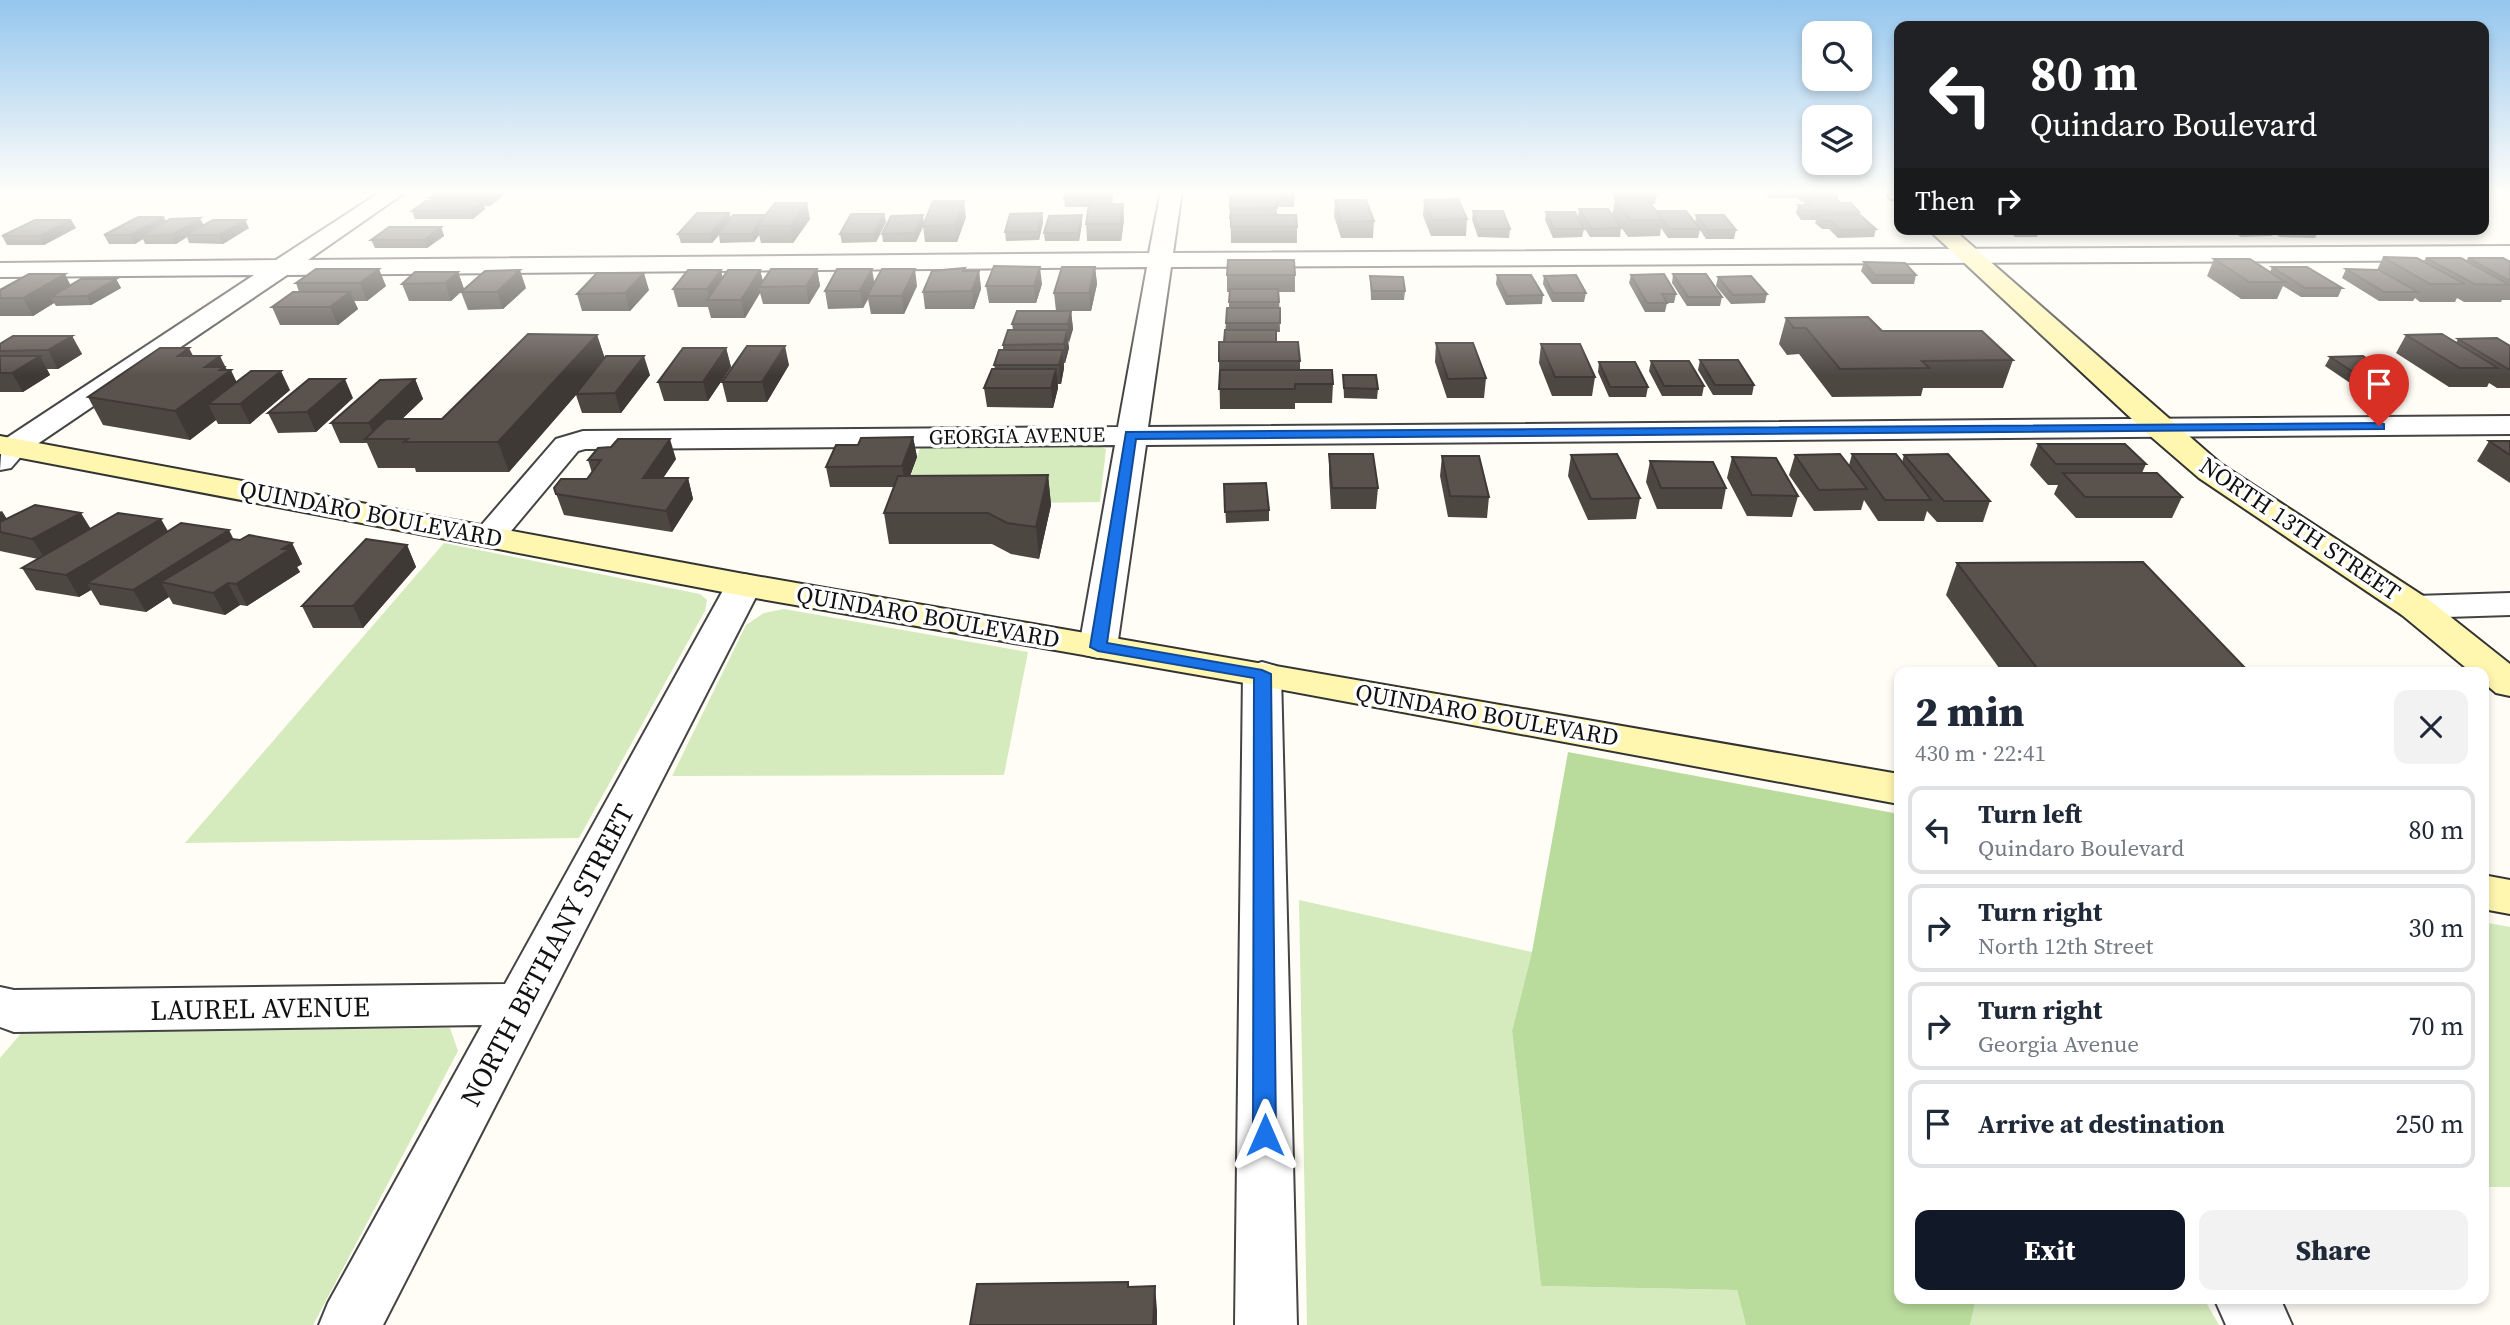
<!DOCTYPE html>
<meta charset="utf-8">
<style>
:root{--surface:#fff;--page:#f2f2f3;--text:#1f2937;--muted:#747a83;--line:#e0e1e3;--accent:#111827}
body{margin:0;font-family:"Source Serif 4",serif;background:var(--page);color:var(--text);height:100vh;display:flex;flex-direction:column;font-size:26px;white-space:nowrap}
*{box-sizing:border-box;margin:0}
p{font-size:23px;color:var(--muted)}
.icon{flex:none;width:38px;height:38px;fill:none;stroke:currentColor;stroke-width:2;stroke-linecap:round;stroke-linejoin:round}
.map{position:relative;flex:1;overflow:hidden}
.drawer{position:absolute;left:1894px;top:667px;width:595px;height:637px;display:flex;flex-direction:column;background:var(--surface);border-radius:14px;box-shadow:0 4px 10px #0003}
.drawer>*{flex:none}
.top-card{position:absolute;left:1894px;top:21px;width:595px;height:214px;border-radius:14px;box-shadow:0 4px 10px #0003;background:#202124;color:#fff;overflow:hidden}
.controls{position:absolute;left:1802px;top:21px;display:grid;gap:14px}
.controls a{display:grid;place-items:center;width:70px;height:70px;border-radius:14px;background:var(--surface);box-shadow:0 4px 10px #0003;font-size:35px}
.pin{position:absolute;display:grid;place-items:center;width:60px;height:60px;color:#fff;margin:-72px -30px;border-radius:50% 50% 50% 0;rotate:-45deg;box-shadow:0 0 7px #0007}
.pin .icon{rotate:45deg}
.me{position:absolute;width:77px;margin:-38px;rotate:0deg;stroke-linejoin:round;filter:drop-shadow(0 0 5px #0008)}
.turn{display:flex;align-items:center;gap:24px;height:147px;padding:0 21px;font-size:32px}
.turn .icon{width:91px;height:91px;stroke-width:2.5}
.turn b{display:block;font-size:49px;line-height:60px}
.then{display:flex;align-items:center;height:66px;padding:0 21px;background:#0003;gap:14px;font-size:26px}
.round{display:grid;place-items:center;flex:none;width:74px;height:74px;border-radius:14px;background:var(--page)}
.headline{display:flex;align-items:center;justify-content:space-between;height:119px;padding:0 21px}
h1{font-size:42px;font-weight:800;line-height:52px}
.action{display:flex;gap:14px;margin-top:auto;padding:14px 21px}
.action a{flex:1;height:80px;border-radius:14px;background:var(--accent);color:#fff;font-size:28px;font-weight:800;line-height:80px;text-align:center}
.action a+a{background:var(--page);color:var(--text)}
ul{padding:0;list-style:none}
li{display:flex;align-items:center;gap:21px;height:88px;margin:0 14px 10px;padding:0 7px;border:4px solid var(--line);border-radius:14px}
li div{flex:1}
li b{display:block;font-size:26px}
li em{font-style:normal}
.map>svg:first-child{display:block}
</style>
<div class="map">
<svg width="2510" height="1325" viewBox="0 0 2510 1325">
<rect width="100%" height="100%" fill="#fffdf5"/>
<path fill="#d5ebbd" d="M921,445H1096L1106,449L1100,502L901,505Z
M444,543L700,594L707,600L705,611L579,838L185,843Z
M784,609L1028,652L1004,775L672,776L746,625L764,613Z
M1299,900L1532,952L1512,1031L1541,1286L1737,1290L1746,1325H1307Z
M2483,922L2510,927V1187H2483Z
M450,1028L458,1051L313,1325H0V1058L23,1031Z
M1976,1299H2204L2219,1325H1970Z"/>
<path fill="#b9dc9c" d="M1568,752L1899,814V1298L1976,1299L1970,1325H1746L1737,1290L1541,1286L1512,1031L1532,952Z"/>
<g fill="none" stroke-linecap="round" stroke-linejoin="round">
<g stroke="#444" stroke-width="4">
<path id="street" d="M382,191H407L308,260L1149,253L1161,191H1182L1173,253L2510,246V260L1171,267L1148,427L2510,416V434L1146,445L1117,647L1111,655L1098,658L1085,655L1079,647L1115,445L585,449L578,451L501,543L489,546L477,543L472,536L556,439L583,431L1118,427L1147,267L287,275L24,453L11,468L0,470L2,441L254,275L0,277V263L276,260Z
M744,574L757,577L762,585L383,1325H319L328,1303L482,1025L14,1032L0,1027V987L14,990L505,984L726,585L731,577Z
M2510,593V615L2415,618L2402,615L2397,607L2402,599L2415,596Z
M1262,662L1276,666L1281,674L1297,1325H1235L1243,674L1248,666Z
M2214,1298H2280L2292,1325H2226Z"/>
</g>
<g stroke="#333" stroke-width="4">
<path id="secondary" d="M1885,191H1899V200L1891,199Z
M1928,229H1953L2221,464L2428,599L2510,664V696L2496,693L2483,682V672H2471L2402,615L2199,478L2148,434Z
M0,436L744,574L1899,774V804L1262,686L744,596L0,454Z
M2483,875L2510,880V914L2483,909Z"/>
</g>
<use href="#street" fill="#fff" fill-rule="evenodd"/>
<use href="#secondary" fill="#fff6b0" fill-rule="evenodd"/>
</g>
<path fill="#4d4742" d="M440,191H502L503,196L490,206H484L485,209L473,219H415L412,211L431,201L430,198Z
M1614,191H1653L1656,196L1655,204H1651L1656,212L1695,223L1696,215L1736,230L1734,239H1706L1700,230L1698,238H1668L1661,228L1660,236L1628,237L1612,215L1615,200L1613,197Z
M1763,191H1839L1837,200L1840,203L1859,212V214L1876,229L1874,237L1838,238L1829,229H1822L1815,223L1816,220H1801L1796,213L1798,205H1804V202H1801L1797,198H1769Z
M1113,197L1112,204H1123L1124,220L1121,241H1087L1086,224L1089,207H1065L1064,199Z
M1230,199H1294V207H1277V215L1297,227V243H1231Z
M1335,200L1374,221L1373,238H1341L1334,216Z
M1424,200L1467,219L1466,236H1431L1423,216Z
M1579,209L1621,228L1620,237H1590L1578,218Z
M1473,211L1510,229L1509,238L1478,237L1472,220Z
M1546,212L1584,229L1582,237L1553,238L1545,220Z
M729,213L730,219H810L793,243H761L759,235L754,242L720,243L719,235L712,243H681L678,234Z
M1042,213L1043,222L1039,240L1006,241L1005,232Z
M884,214L886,222L876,242L842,243L840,234Z
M1082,215V223L1079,241H1045L1044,233Z
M966,217L957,242H925L923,227L916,242H883L882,234L924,222Z
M71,220L76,228L44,245H7L2,236Z
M166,221L203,225L249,228L223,244L189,243L187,237L176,244H145L143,239L135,244H109L104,235Z
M441,227L444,236L427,248H375L371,240Z
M2007,229H2040L2037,237H2015Z
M2228,229H2363L2360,234L2328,235L2319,230L2315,238L2280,237L2274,233L2272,236L2241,237Z
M2370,229H2409L2407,233L2379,234Z
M2421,229H2456V230L2424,231Z
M2383,257L2424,261L2426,258L2466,261L2468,258L2510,262V300H2502L2501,302H2464L2457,298L2455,302H2420L2415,298L2413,301H2379L2342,278L2346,269L2377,270Z
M2214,259L2270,272L2272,267L2342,288L2338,297H2301L2283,286L2277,299H2241L2207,276Z
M1864,262L1916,275L1914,284H1872L1861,271Z
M1095,267L1097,284L1091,311H1056L1054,293Z
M965,268V271H979L981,289L974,309H925L923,292Z
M316,269L386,286L367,301H354L358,309L338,325H280L272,307L299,292L296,283Z
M817,269L820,286L809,304H763L760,293L745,318H711L708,307H678L673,289L760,270L763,281Z
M458,272L464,289L451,301H409L402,284Z
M1673,274L1722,297L1720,306H1687L1672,283Z
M1227,275H1295V292H1279L1280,332H1276V342L1300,361V370L1333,384L1332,403H1295V409H1220L1219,361L1224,342L1226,323L1229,308V292H1227Z
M1497,275L1543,295L1542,304L1506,305L1496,284Z
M1631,275L1676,294L1674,303H1667L1665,312H1645L1629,283Z
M1370,276L1405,291L1404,300H1371Z
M1544,276L1586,293L1584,302H1552L1543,284Z
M1718,277L1767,294L1765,303L1731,304L1716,286Z
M116,279L121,288L91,305L56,306L54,303L33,316H0V290L71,285Z
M874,284L917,286L904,314H871L868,299L863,308L828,309L825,291Z
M1042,284L1036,303H989L986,286Z
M526,288L503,309L468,310L461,292Z
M649,290L630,311H582L577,294Z
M1071,311L1073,329L1068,343L1069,348L1065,363H1064V368L1061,384H1058V388L1053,408L987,407L984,388L995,369L994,365L1003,350V345L1013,330L1012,324Z
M1786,318L1882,331L2013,360L2003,388H1923L1921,396L1832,397L1799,354L1787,355L1779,344Z
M597,335L605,359L650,375L621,413H582L576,395L509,472H416L415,468H378L367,443H340L331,423L415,379L423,399L402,419H442Z
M2406,335L2456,343L2458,339L2510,346V388H2497L2489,383L2487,387H2449L2396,353Z
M72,336L82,354L58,369H47L50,375L23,392H0V344Z
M1436,343L1486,378L1484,398H1447L1435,362Z
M1541,344L1595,377L1592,396H1552L1539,363Z
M726,348L731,367L708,401H664L658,382Z
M193,356L227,370L237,382L290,390L250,424H218L216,420L190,440L103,425L88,397Z
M2330,357L2398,379L2393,388L2359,389L2325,366Z
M1700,360L1754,385L1752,395H1713L1698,370Z
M1651,361L1704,386L1702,396H1662L1649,371Z
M1599,362L1648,387L1646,397H1609L1598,372Z
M789,365L767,402H727L722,382Z
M1343,375L1378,389L1377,399L1344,398Z
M353,398L316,432L278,433L268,413Z
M913,437L917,457L910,476L1048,475L1051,505L1039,559L1011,554L992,544H889L884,513L894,487H830L826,467L858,445Z
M2489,441H2510V483L2477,461Z
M2038,444L2146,464L2142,473L2182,497L2172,518H2076L2054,494L2058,485H2048L2030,465Z
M1329,454L1378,488L1376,509H1331L1329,475Z
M1852,454L1902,462L1904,455L1990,501L1983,522H1937L1927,511L1924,521H1878L1864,500L1861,510L1814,511L1789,475L1795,455L1849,465Z
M1571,455L1640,498L1636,519L1588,520L1568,476Z
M1442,456L1489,497L1487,518L1448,517L1440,476Z
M1732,457L1798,496L1792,517L1747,516L1727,478Z
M676,459L663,478H688L693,499L672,532L564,515L554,488L587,479L592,473L588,460Z
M1650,461L1726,488L1722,509H1657L1646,482Z
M1224,484L1269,510V521L1226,523Z
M0,511L7,519L90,529L168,532L240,540L292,543L302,564L297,567L300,572L247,606L240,605L225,615L173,604L169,597L146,612L100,605L91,590L79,597L36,590L22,568L38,559L0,551Z
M407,545L416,567L363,628H313L302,606Z
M1957,563L2249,672H2002L1946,595Z"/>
<path fill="#3f3936" d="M497,191H502L503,196L490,206L487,198Z
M1112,191L1113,197L1111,207L1110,199Z
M482,201L485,209L473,219L470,210Z
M964,201L966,217L957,242L955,225Z
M807,203L810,219L793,243L790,226Z
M1123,204L1124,220L1121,241L1120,224Z
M729,213L731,221L712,243L710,234Z
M1042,213L1043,222L1039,240L1038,232Z
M884,214L886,222L876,242L874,234Z
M923,215L924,224L916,242L915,233Z
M1082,215V223L1079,241L1078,233Z
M164,217L168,226L141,236L143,239L135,244L130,235Z
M200,218L204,226L186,235L187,237L176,244L172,235Z
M71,220L76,228L44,245L40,236Z
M245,220L249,228L223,244L219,235Z
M441,227L444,236L427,248L424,240Z
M757,227L759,235L754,242L752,234Z
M1040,267L1042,284L1036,303L1034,286Z
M1095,267L1097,284L1091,311L1089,293Z
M379,269L386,286L367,301L360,283Z
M817,269L820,286L809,304L806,286Z
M872,269L875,286L867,296L868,299L863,308L860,291Z
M915,269L917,286L904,314L902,296Z
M520,270L526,288L503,309L497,292Z
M721,270L725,287L710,300L707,289Z
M760,270L764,287H759L760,293L745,318L741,300Z
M979,271L981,289L974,309L972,291Z
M458,272L464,289L451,301L445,283Z
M644,273L649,290L630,311L625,293Z
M65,274L74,292L51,297L54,303L33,316L23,298Z
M116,279L121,288L91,305L87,296Z
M350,292L358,309L338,325L330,307Z
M1071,311L1073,329L1069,343L1068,324Z
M1067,330L1069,348L1065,363L1064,344Z
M597,335L606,362L576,394V395L509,472L498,442Z
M72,336L82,354L58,369L48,350Z
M785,346L789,365L767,402L762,382Z
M189,348L203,375L178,356Z
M726,348L731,367L708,401L703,382Z
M1063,350L1064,368L1061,384L1059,365Z
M40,356L50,375L23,392L12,373Z
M220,356L228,372L231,370L244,398L208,404L216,420L190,440L175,411L205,367Z
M644,356L650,375L621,413L615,393Z
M1056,369L1058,388L1053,408L1051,388Z
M281,371L290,390L250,424L240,404Z
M345,379L353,398L316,432L307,412Z
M415,379L423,399L381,439H375L369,423Z
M913,437L917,457L906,487L902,466Z
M670,439L676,459L649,499L643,478Z
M1048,475L1051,505L1039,559L1036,527Z
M688,478L693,499L672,532L666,511Z
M2,511L15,532H0V512Z
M81,513L94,534L46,560L32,539Z
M161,519L173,540L87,583L91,590L79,597L66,575Z
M229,530L240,552L161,582L169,597L146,612L133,590Z
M292,543L302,564L297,567L300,572L247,606L236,584Z
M407,545L416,567L363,628L353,606Z
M228,583L240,605L225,615L213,593Z
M1155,1286L1157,1310V1325H1153Z"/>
<path fill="#5a524d" stroke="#3f3936" stroke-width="2" d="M440,191H497L487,198H430Z
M1067,191H1112L1110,199H1064Z
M1231,191H1293L1294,199H1276L1277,208H1230V201L1269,200L1230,199Z
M1615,191H1653L1656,196H1619Z
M1646,198L1663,220H1630L1615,199Z
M1458,199L1467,219L1433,220L1424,200Z
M1805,199H1837L1840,203H1851L1859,212L1803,211L1798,205H1811Z
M1335,200H1366L1374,221L1341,222Z
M426,201H482L470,210L412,211Z
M933,201H964L955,225L923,226Z
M775,203H807L790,226H757Z
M1089,204H1123L1120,224H1086Z
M1579,209H1608L1621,228L1592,229Z
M1231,210H1272V215H1231L1230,219Z
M1473,211H1503L1510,229H1479Z
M1657,211H1686L1700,229H1669Z
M1546,212H1575L1584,229H1554Z
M697,213H729L710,234H678Z
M1042,213L1038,232H1005L1010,214Z
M851,214H884L874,234H840Z
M1859,214L1876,229L1840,230L1831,221H1824L1817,215Z
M733,215H765L752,234H718Z
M923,215L915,233L882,234L891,216Z
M1082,215L1078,233H1044L1049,216Z
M1231,215H1296L1297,227H1231Z
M1696,215H1724L1736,230H1708Z
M138,217H164L130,235H104Z
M200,218L172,235L141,236L170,219Z
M35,220H71L40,236H2Z
M213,220H245L219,235H186Z
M389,227H441L424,240H371Z
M2383,257L2417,258L2465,284H2430Z
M2426,258H2461L2510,285L2474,284Z
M2468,258H2503L2510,262V281Z
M2214,259H2250L2285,282H2249Z
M1228,260H1294L1295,275H1227Z
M1864,262L1905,263L1916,275H1875Z
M994,266L1040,267L1034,286H986Z
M1062,267H1095L1089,293H1054Z
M2272,267H2307L2342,288H2305Z
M965,268L963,271H979L972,291L923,292L932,271Z
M316,269H379L360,283H296Z
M771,269H817L806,286L759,287Z
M837,269H872L860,291H825Z
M882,269H915L902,296H867Z
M2346,269L2379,270L2418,292H2384Z
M520,270L497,292H461L485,271Z
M688,270H721L707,289H673Z
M728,270H760L741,300H707Z
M415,272H458L445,283L402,284Z
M597,273H644L625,293L577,294Z
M29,274H65L23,298H0V290Z
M1664,274L1676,294H1662L1667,303H1647L1631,275Z
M1673,274H1706L1722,297H1688Z
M1497,275H1531L1543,295L1507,296Z
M1576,275L1586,293H1553L1544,276Z
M1370,276L1403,277L1405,291H1372Z
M1751,276L1767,294L1733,295L1718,277Z
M81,279H116L87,296L51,297Z
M1230,289H1278L1279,302H1229Z
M293,292H350L330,307H272Z
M1227,308H1280V323H1226Z
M1017,311H1071L1068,324H1012Z
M1868,317L1882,331H1982L2013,360L1922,361L1929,368L1840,369L1806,328H1794L1786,318Z
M1008,330H1067L1064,344L1003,345Z
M1225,330H1276V342H1224Z
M528,334L597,335L498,442H404L408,439H365L386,419H442Z
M2442,334L2498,368H2460L2406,335Z
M13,336H72L48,350L0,351V344Z
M2497,338L2510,346V369H2508L2458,339Z
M1219,342H1298L1300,361H1219Z
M1436,343H1473L1486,378L1448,379Z
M1541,344H1580L1595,377H1555Z
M747,346H785L762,382H722Z
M160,348H189L178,356H220L205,367H224L220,370H231L175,411L88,397Z
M683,348H726L703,382H658Z
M999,350H1063L1059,365H994Z
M0,356H40L12,373H0Z
M606,356H644L615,393L576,394Z
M2363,356L2398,379H2364L2330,357Z
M1700,360H1738L1754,385H1715Z
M1651,361H1689L1704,386H1664Z
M1599,362H1635L1648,387H1610Z
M992,369H1056L1051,388H984Z
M1220,370H1332L1333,384H1295V389H1219Z
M251,371H281L240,404H208Z
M1343,375H1376L1378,389L1344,388Z
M309,379H345L307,412L268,413Z
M415,379L369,423H331L380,380Z
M913,437L902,466L826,467L836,445H858L861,438Z
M618,439H670L643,478H688L666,511L556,494L554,488L561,479H587L601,460H588L598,448L611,447Z
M2489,441H2510V455Z
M2038,444H2125L2146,464H2056Z
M1329,454H1373L1378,488H1332Z
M1617,454L1640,498L1591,499L1571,455Z
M1840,454L1867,489L1819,490L1795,455Z
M1852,454H1896L1931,500H1885Z
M1948,454L1990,501H1944L1904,455Z
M1442,456H1479L1489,497L1450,496Z
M1732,457L1776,458L1798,496L1752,495Z
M1650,461L1713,462L1726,488H1661Z
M2063,473H2157L2182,497H2085Z
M1048,475L1036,527L1007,523L988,513H884L898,476Z
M1266,483L1269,510L1225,512L1224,484Z
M35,505L81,513L32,539L0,532V522Z
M118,513L161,519L66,575L22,568Z
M181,523L229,530L133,590L87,583Z
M249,535L292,543L282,549L289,550L236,584L228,583L213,593L161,582L232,539L240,540Z
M366,539L407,545L353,606H302Z
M2143,562L2249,672H2040L1957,563Z
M1128,1282V1287L1155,1286L1153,1325H970L977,1284Z"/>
<linearGradient id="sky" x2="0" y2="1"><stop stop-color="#95c6ee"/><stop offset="0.51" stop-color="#fffefa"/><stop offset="1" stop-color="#fffefa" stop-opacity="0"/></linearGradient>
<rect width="2510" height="376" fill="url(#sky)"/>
<path fill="#1a73e8" stroke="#114b97" stroke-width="2" d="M2379,423L2384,424V429L1136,439L1107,643L1262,670L1271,674L1276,1135L1273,1142L1265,1145L1257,1142L1253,1135L1254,678L1098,651L1090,647L1126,432Z"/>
<g text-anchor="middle" stroke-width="7" stroke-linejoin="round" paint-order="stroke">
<g font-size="21" fill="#111" stroke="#fff">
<text transform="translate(1017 436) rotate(-1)" y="7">GEORGIA AVENUE</text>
</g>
<g font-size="24" fill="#111" stroke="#fff">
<text transform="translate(371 514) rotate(11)" y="8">QUINDARO BOULEVARD</text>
<text transform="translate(2300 529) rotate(34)" y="8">NORTH 13TH STREET</text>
<text transform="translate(928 617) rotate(10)" y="8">QUINDARO BOULEVARD</text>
<text transform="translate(1487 715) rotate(10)" y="8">QUINDARO BOULEVARD</text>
</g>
<g font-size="28" fill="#111" stroke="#fff">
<text transform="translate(547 955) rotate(-62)" y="10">NORTH BETHANY STREET</text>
<text transform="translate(260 1008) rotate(-1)" y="10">LAUREL AVENUE</text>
</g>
</g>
</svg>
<div class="controls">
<a><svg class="icon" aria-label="search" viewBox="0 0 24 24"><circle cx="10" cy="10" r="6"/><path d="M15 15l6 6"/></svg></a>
<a><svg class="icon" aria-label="layers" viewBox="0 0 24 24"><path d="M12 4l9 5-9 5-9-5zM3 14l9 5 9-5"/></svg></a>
</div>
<div class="pin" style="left:2379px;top:426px;background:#d93025"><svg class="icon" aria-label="arrive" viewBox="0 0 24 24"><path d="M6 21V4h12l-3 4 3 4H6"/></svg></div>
<svg class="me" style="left:1265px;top:1135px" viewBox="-20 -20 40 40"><path d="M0-17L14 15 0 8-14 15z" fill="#1a73e8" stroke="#fff" stroke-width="4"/></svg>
<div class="top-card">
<div class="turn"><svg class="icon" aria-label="left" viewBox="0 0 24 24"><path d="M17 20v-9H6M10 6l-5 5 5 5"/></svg><div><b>80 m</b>Quindaro Boulevard</div></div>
<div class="then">Then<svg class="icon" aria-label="right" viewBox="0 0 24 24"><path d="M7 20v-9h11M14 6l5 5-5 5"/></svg></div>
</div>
<section class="drawer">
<div class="headline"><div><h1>2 min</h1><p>430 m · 22:41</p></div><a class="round"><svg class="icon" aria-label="close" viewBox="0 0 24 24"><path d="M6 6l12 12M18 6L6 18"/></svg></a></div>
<ul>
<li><svg class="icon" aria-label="left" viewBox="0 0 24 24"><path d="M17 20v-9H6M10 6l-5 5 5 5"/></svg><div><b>Turn left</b><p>Quindaro Boulevard</p></div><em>80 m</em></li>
<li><svg class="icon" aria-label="right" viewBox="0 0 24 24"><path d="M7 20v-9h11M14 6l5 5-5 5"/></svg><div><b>Turn right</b><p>North 12th Street</p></div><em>30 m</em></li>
<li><svg class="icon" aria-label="right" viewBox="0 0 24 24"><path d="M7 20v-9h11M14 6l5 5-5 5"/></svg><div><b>Turn right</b><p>Georgia Avenue</p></div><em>70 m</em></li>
<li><svg class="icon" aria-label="arrive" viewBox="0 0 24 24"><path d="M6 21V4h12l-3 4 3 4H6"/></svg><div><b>Arrive at destination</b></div><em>250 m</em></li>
</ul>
<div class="action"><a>Exit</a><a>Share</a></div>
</section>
</div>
